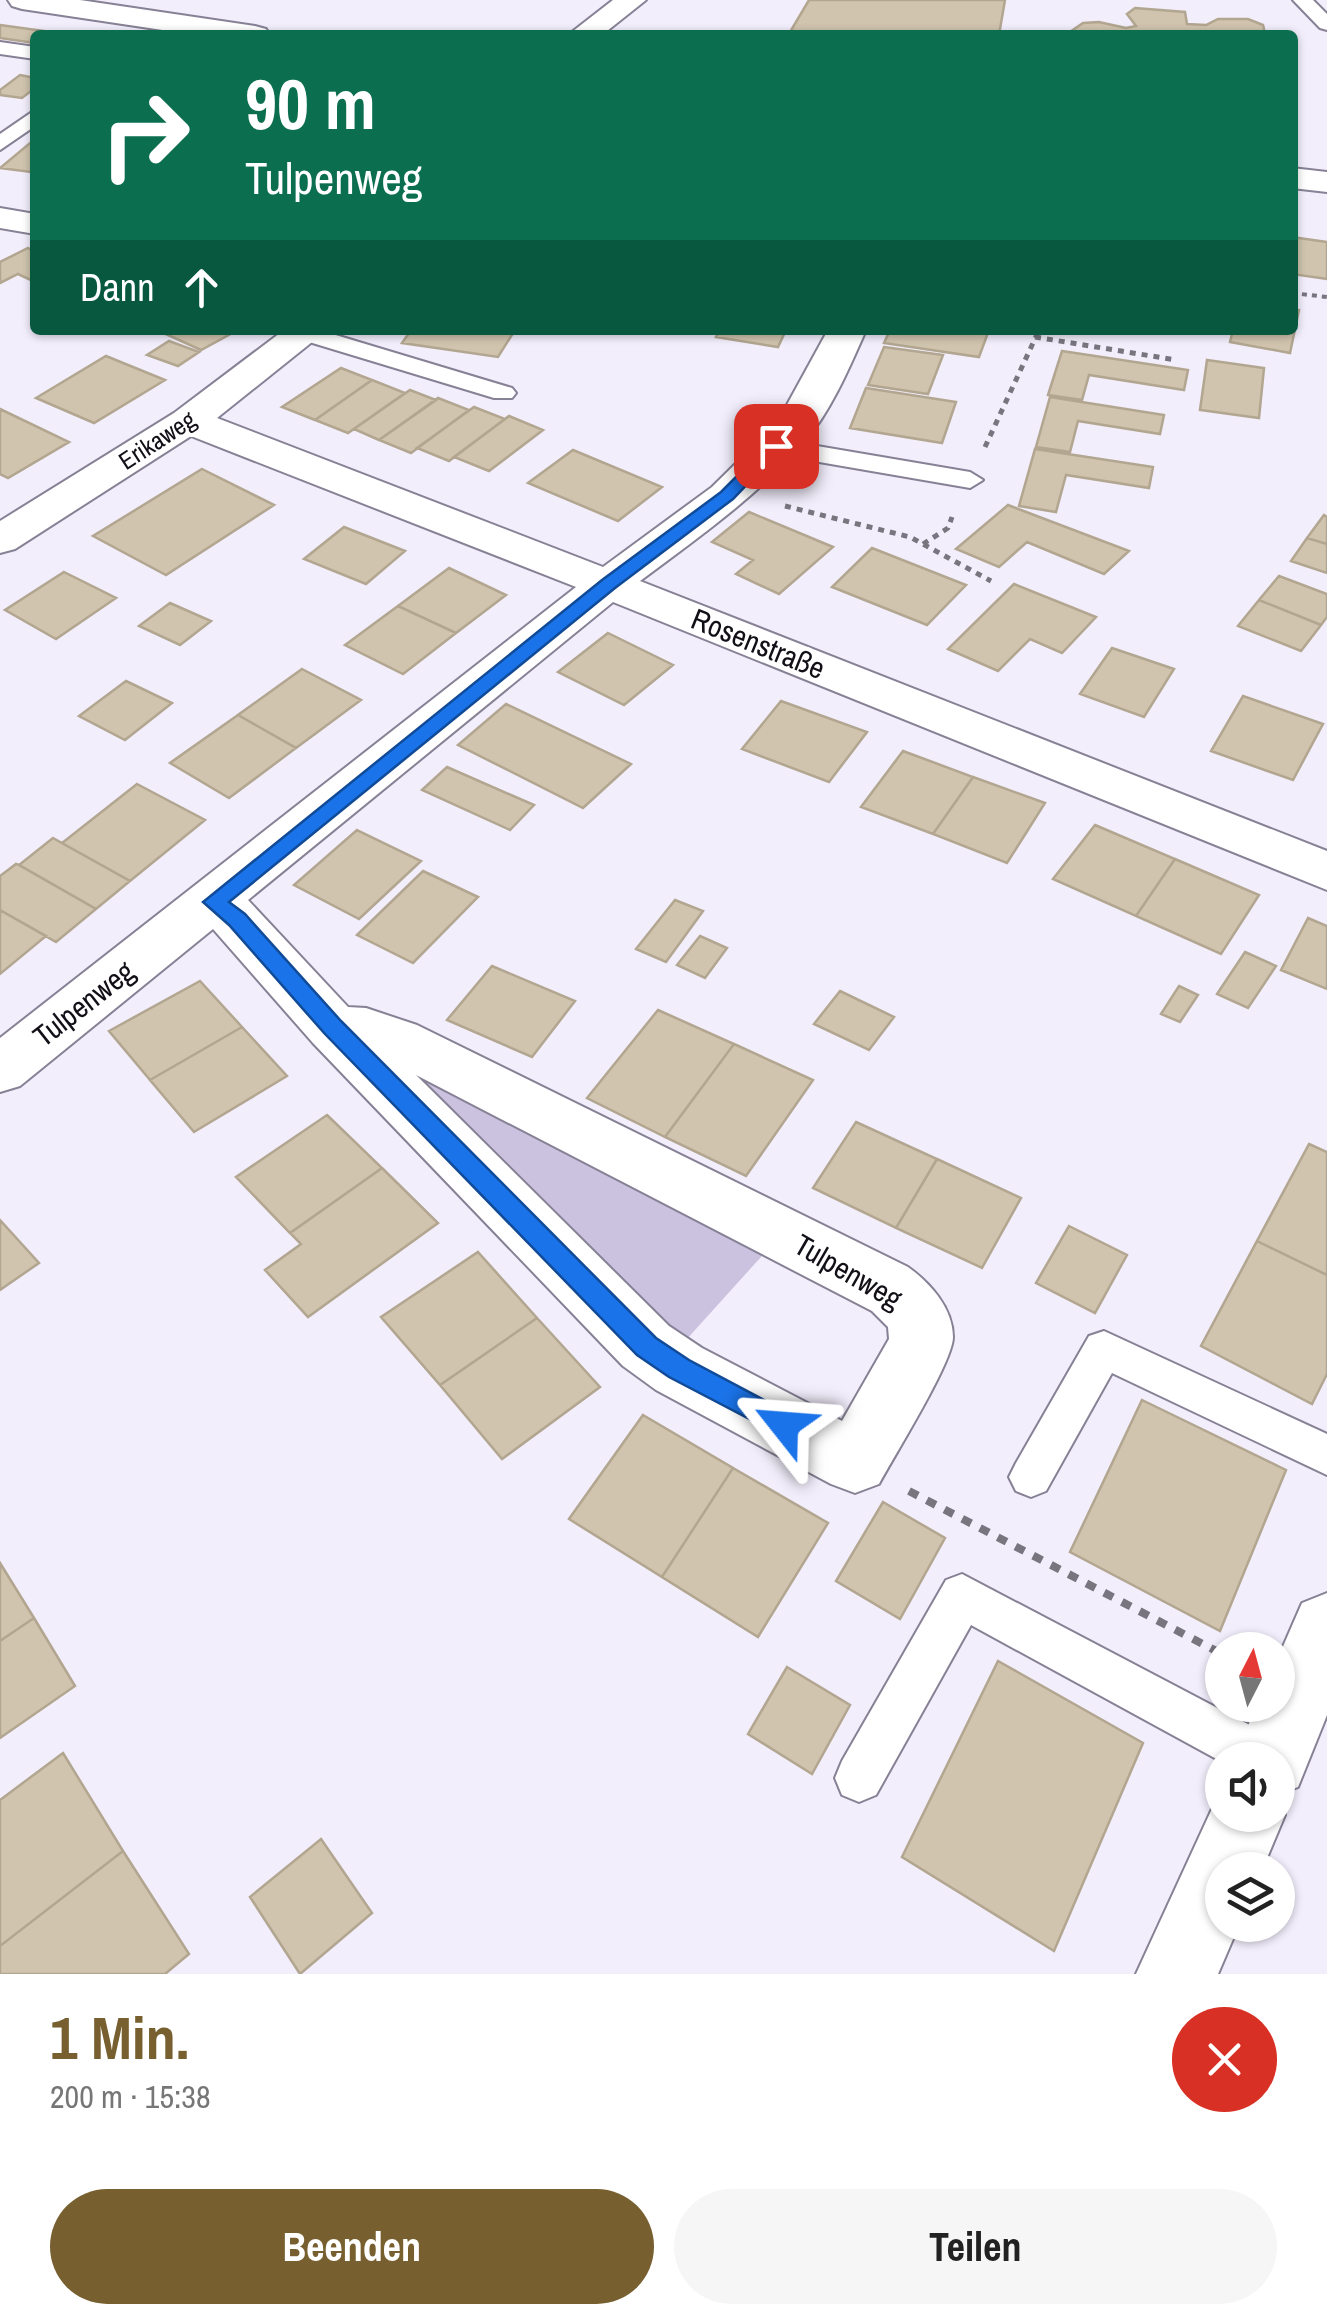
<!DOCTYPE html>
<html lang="de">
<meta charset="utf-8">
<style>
:root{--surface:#fff;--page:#f6f6f6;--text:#222;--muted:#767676;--accent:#775f2f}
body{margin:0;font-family:"Archivo Narrow",sans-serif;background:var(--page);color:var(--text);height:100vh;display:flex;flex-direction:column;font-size:38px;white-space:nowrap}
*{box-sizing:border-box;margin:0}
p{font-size:32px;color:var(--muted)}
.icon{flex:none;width:55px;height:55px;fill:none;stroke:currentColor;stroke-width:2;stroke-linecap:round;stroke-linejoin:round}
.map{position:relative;height:1974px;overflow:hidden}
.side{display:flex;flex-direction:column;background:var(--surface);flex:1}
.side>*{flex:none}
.hud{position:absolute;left:30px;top:30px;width:1268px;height:305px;border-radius:10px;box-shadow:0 2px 8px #0004;background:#0b6e4f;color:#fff;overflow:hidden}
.needle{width:65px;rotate:6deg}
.controls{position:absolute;left:1205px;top:1632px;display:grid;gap:20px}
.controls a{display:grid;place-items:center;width:90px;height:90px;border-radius:50%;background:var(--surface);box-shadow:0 2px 8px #0004;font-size:50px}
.pin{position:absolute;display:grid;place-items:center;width:85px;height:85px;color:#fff;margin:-42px;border-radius:20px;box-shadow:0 5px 15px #0006}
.me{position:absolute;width:110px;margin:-55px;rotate:298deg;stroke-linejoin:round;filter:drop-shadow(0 0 8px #0008)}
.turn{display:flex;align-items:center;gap:35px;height:210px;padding:0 50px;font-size:45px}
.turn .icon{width:130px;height:130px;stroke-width:2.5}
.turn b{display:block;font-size:70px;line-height:85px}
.then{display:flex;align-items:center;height:95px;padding:0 50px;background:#0003;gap:20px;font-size:38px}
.round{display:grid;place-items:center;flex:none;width:105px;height:105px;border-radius:52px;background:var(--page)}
.overview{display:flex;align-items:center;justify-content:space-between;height:170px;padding:0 50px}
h1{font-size:60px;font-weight:700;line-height:75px;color:var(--accent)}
.button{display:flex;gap:20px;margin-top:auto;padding:20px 50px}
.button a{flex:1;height:115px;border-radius:60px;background:var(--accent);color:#fff;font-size:40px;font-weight:700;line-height:115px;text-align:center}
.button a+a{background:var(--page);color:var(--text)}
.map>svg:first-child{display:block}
</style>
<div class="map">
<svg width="1327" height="1974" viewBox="0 0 1327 1974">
<rect width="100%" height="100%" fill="#f2eefc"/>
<path fill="#cbc2e0" d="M385,1053L770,1247L686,1340Z"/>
<path fill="#d0c4ae" stroke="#b2a690" stroke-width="2.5" d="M809,0H1005L999,35L790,32Z
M1135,8L1185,12L1187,24L1206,25L1218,19H1248L1263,25L1265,33L1073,35L1070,32L1083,23L1099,22L1126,28L1136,26L1127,14Z
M0,25L73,35H35V43L0,38Z
M20,75L35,78V88L22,98L0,95V90Z
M35,139V169L31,172L0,168Z
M1292,237L1327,242V279L1292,274Z
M28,248L35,252V282L18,274L0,283V262Z
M1292,309L1299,310L1290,353L1230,342L1233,330H1292Z
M157,330H238L201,350Z
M411,330H515L498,357L402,343Z
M720,330H786L778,347L716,337Z
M890,330H989L979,357L884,343Z
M169,341L199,352L178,366L147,355Z
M884,347L943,355L928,394L868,385Z
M1062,351L1188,370L1184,390L1089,375L1082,400L1048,395Z
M106,356L165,380L94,423L36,398Z
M1207,360L1264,368L1259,418L1200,410Z
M341,368L372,380L315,420L282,407Z
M372,380L405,393L348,433L315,420Z
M866,388L956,402L942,443L850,428Z
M410,390L436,400L379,440L354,429Z
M1050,397L1164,415L1160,434L1078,421L1070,452L1036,447Z
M438,398L469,410L411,453L379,440Z
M474,407L505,419L449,461L417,448Z
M0,409L69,442L8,478L0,474Z
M509,416L543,430L489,471L454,457Z
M1035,449L1153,467L1149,488L1066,475L1056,512L1019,506Z
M573,450L662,487L618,521L528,483Z
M202,469L274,505L166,575L93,536Z
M1008,505L1129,551L1104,574L1027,542L999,567L956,549Z
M749,512L833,547L779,594L736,574L753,560L712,542Z
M1324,515L1327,517V544L1307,538Z
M344,527L405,551L366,584L304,559Z
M1307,538L1327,544V573L1291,561Z
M872,548L966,585L927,625L832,587Z
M449,568L506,595L456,633L398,606Z
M64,572L116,598L56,639L5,610Z
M1279,576L1327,594V617L1321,625L1259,600Z
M1014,584L1096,617L1062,653L1030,639L998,671L948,649Z
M1259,600L1321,625L1301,651L1238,626Z
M170,603L211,621L180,645L139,626Z
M398,606L456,633L403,674L345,645Z
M608,633L673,665L624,705L558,672Z
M1112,648L1174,669L1144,717L1080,694Z
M302,669L361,700L296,748L238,715Z
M126,681L172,703L125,740L79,716Z
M1243,696L1323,724L1293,780L1211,751Z
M781,701L867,732L829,782L742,749Z
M506,704L631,764L583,808L458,745Z
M238,715L296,748L229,798L170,763Z
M903,751L973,777L933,834L861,807Z
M447,767L534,805L510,830L422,790Z
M973,777L1045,803L1007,863L933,834Z
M137,784L205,820L130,881L62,843Z
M1095,825L1175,859L1136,916L1053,879Z
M357,830L421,861L359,919L294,885Z
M53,838L62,843L130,881L96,909L19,865Z
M1175,859L1259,895L1221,954L1136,916Z
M16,864L19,865L96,909L56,942L0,910V876Z
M423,871L478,897L413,963L357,935Z
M675,900L703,911L666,962L636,949Z
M0,910L46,936L0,974Z
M1308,918L1327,926V989L1281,970Z
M700,936L727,948L705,978L677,965Z
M1245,952L1276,966L1248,1008L1217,994Z
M492,966L575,1001L532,1057L447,1020Z
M200,981L242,1027L150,1080L109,1031Z
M1179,986L1198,995L1180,1022L1161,1014Z
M840,991L894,1017L869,1050L814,1024Z
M658,1010L734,1044L665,1137L587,1098Z
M242,1027L287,1076L194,1132L150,1080Z
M734,1044L813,1080L746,1176L665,1137Z
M327,1115L382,1168L290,1233L236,1177Z
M856,1122L937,1159L896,1228L813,1188Z
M1309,1144L1327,1152V1275L1257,1241Z
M937,1159L1021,1198L982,1268L896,1228Z
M382,1168L438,1223L308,1317L265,1270L301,1244L290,1233Z
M0,1220L39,1263L0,1290Z
M1069,1226L1127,1255L1095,1313L1036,1283Z
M1257,1241L1327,1275V1374L1312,1404L1201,1346Z
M478,1252L537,1318L440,1385L381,1317Z
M537,1318L600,1387L502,1459L440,1385Z
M1142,1400L1286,1470L1220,1631L1070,1552Z
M643,1415L733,1468L662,1577L569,1519Z
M733,1468L828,1523L758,1637L662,1577Z
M883,1502L945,1538L900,1619L836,1581Z
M0,1563L34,1618L0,1641Z
M34,1618L75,1686L0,1738V1641Z
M998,1661L1143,1743L1054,1951L902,1857Z
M787,1667L850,1705L812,1774L748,1734Z
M63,1753L123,1851L0,1946V1800Z
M321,1839L372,1913L300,1974L250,1897Z
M123,1851L189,1954L165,1974H0V1946Z"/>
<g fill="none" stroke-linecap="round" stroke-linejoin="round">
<g stroke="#878196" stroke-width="4">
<path id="service" d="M1293,0H1313L1327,14V30L1320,28Z
M0,42L35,47V59L0,54Z
M35,110V126L0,150V134Z
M294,330H319L512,388L516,393L512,398H494L296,338Z
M776,439L970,472L983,480L970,488L767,453L763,447L767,441Z
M1104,1331L1327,1434V1475L1112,1373L1046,1491L1031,1497L1016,1491L1009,1477L1016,1463L1089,1336Z
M962,1574L1284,1743L1291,1760L1284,1777L1278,1780V1760L1222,1762L971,1625L876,1795L859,1802L842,1795L835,1778L842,1761L946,1580Z"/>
</g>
<g stroke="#878196" stroke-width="4">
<path id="minor" d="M1292,168L1327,172V192L1292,188Z
M0,208L35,214V234L0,228Z
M284,330H327L217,418L603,567L712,487L777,423L828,330H866C850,366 832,409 806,440C759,495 699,537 640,581L1327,851V890L613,602L248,900L348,1007L366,1008L417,1025L908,1267C930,1283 953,1308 953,1337C953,1362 894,1456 879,1484L855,1493L831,1484L656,1390L623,1366L313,1043L213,929L20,1086L0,1092V1038L576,587L191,436L15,549L0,553V521L174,413ZM416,1075L872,1311L888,1327L889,1339L842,1421L702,1348L669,1326Z
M1327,1593V1715L1298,1787L1278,1795V1760H1233L1257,1705H1278V1658L1302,1603Z
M1222,1787V1815H1278V1796L1285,1815L1262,1870H1222V1925H1239L1218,1974H1136Z"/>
</g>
<g stroke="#878196" stroke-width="4">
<path id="tertiary" d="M8,0H80L255,26L266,29L270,35H196L22,9L12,6Z
M613,0H646L602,35H568Z"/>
</g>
<path stroke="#78757f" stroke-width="4" stroke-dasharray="5 5" stroke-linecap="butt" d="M1292,293L1327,297"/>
<path stroke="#78757f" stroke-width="5" stroke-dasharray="6 6" stroke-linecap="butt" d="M1035,337L1176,360
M985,447L1039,330
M785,506L910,537L991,581
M923,544L948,528L952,517"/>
<path stroke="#78757f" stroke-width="8" stroke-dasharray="10 10" stroke-linecap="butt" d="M909,1491L1222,1654"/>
<use href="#service" fill="#fff" fill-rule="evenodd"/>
<use href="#minor" fill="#fff" fill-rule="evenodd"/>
<use href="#tertiary" fill="#fff" fill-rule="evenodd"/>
</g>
<path fill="#1a73e8" stroke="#114b97" stroke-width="2.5" d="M770,443L784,446L733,499L615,588L229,902L245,914L341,1021L656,1338L689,1360L794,1416L798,1425L794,1434L784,1437L669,1377L637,1355L325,1034L229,925L203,902L602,580L721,492Z"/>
<g text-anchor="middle" stroke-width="8" stroke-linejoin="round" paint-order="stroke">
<g font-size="25" fill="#120f17" stroke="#fff">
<text transform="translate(157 440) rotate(-33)" y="9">Erikaweg</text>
</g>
<g font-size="30" fill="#120f17" stroke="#fff">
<text transform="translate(758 644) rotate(22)" y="10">Rosenstraße</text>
<text transform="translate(84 1004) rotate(-38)" y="10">Tulpenweg</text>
<text transform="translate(848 1272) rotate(30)" y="10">Tulpenweg</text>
</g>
</g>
</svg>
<div class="controls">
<a><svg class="needle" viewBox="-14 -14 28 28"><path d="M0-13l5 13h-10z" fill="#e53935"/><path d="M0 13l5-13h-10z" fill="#767676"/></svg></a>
<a><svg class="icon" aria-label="sound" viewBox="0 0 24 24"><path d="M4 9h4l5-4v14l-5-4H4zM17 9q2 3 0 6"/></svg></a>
<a><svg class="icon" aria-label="layers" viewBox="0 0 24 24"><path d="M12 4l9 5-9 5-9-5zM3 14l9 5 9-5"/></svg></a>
</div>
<div class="pin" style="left:776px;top:446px;background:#d93025"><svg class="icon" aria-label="arrive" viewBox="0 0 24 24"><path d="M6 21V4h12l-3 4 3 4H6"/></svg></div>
<svg class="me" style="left:784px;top:1425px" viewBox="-20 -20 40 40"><path d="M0-17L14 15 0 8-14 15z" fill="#1a73e8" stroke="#fff" stroke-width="4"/></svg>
<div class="hud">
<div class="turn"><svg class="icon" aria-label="right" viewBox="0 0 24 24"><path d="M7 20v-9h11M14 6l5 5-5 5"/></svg><div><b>90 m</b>Tulpenweg</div></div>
<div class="then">Dann<svg class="icon" aria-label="ahead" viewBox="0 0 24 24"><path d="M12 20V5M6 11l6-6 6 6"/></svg></div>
</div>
</div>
<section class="side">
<div class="overview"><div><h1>1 Min.</h1><p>200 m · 15:38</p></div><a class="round" style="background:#d93025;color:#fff"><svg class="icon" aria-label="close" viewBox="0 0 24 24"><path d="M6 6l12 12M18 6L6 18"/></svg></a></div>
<div class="button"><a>Beenden</a><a>Teilen</a></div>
</section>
